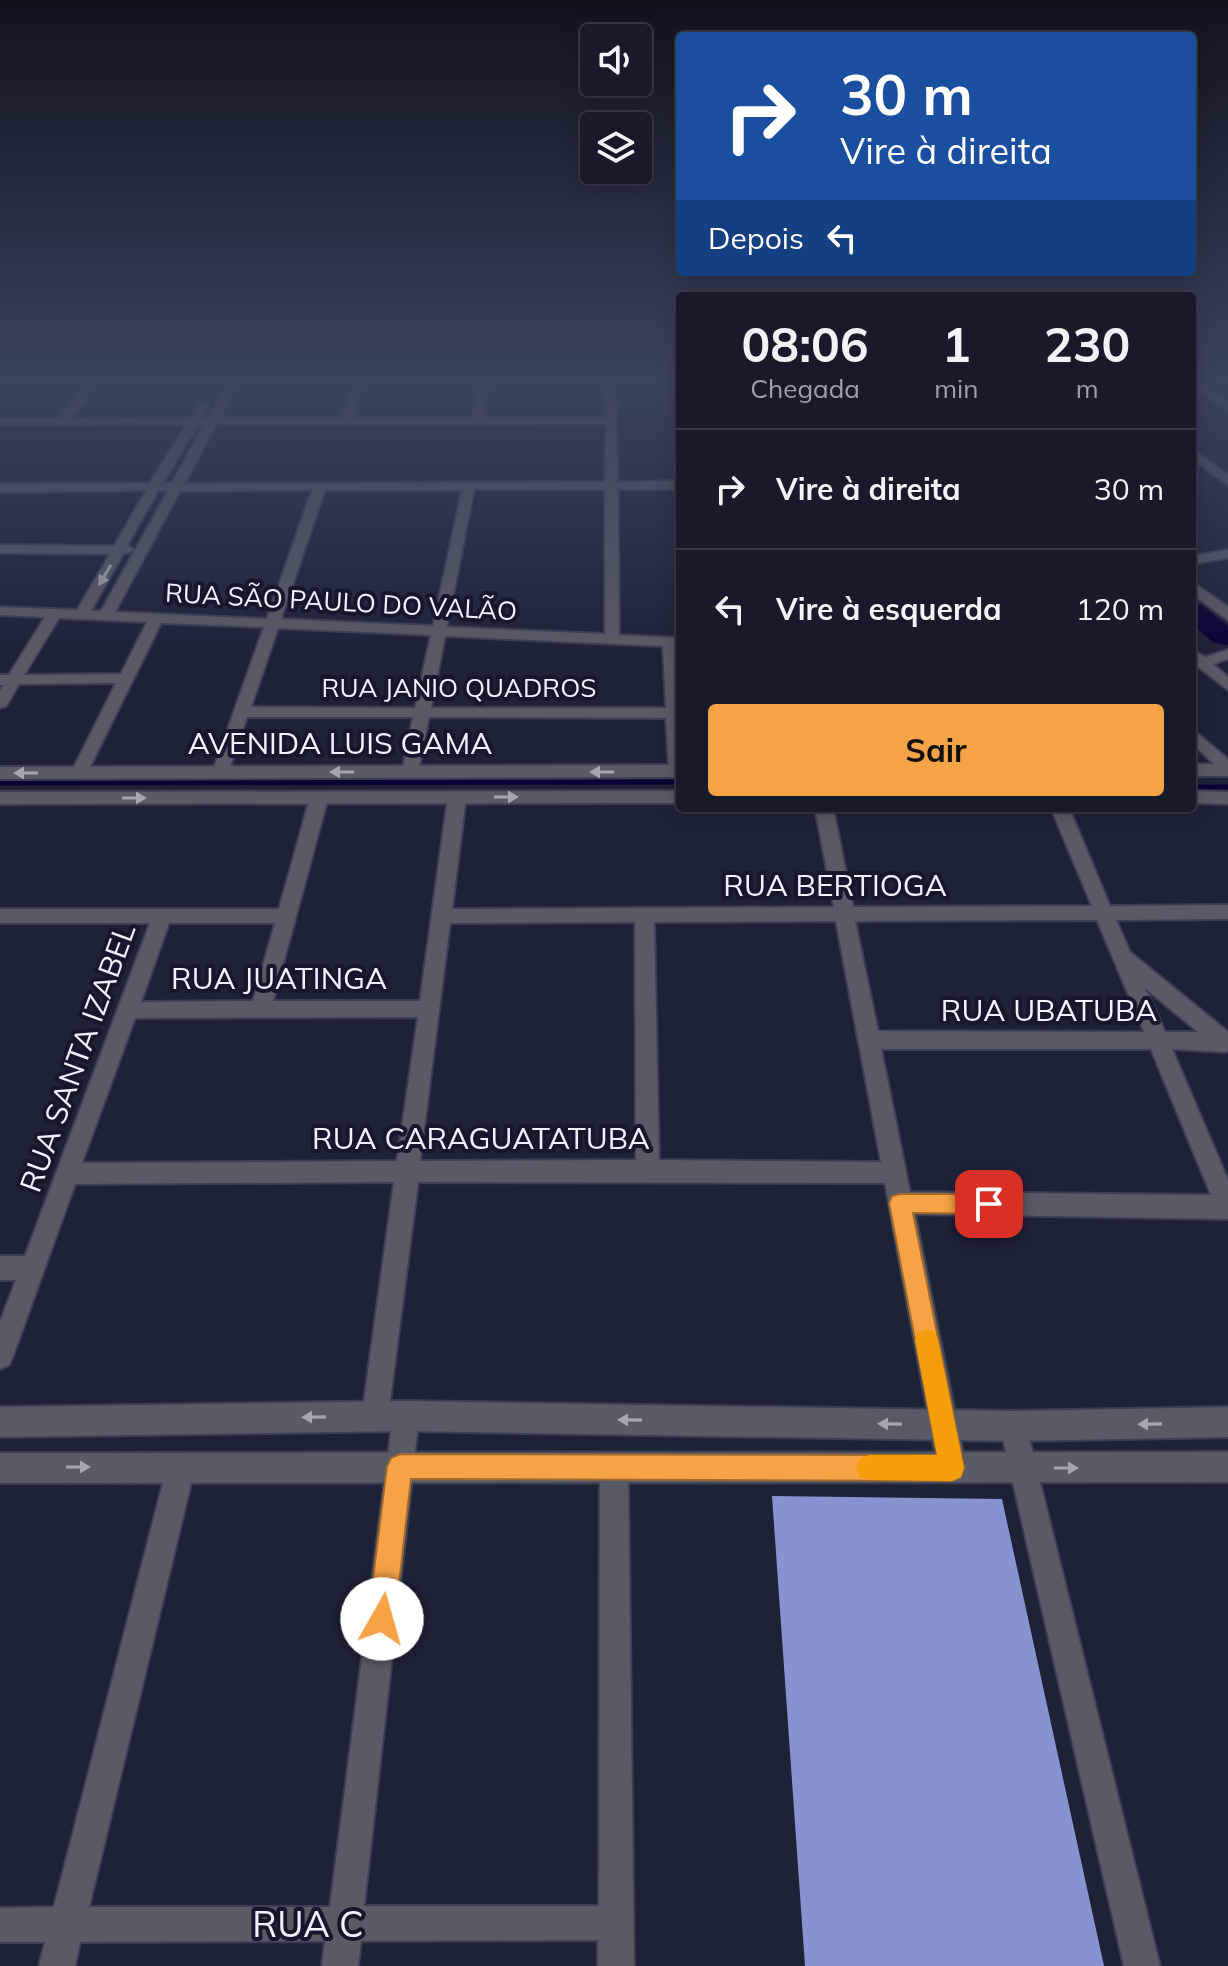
<!DOCTYPE html>
<html lang="pt">
<meta charset="utf-8">
<style>
:root{--surface:#161a29;--page:#232735;--text:#f1f3f6;--muted:#9ea1a8;--line:#353846;--accent:#f6a246}
body{margin:0;font-family:Mulish,sans-serif;background:var(--page);color:var(--text);height:100vh;display:flex;flex-direction:column;font-size:30px;white-space:nowrap}
*{box-sizing:border-box;margin:0}
p{font-size:26px;color:var(--muted)}
.icon{flex:none;width:44px;height:44px;fill:none;stroke:currentColor;stroke-width:2;stroke-linecap:round;stroke-linejoin:round}
.map{position:relative;flex:1;overflow:hidden}
.details{position:absolute;left:676px;top:292px;width:520px;height:520px;display:flex;flex-direction:column;background:var(--surface);border-radius:8px;box-shadow:0 4px 20px #0003,0 0 0 2px var(--line)}
.details>*{flex:none}
.top-card{position:absolute;left:676px;top:32px;width:520px;height:244px;border-radius:8px;box-shadow:0 4px 20px #0003,0 0 0 2px var(--line);background:#1a4fa0;color:#fff;overflow:hidden}
.tools{position:absolute;left:580px;top:24px;display:grid;gap:16px}
.tools a{display:grid;place-items:center;width:72px;height:72px;border-radius:8px;background:var(--surface);box-shadow:0 4px 20px #0003,0 0 0 2px var(--line);font-size:40px}
.pin{position:absolute;display:grid;place-items:center;width:68px;height:68px;color:#fff;margin:-34px;border-radius:16px;box-shadow:0 4px 12px #0006}
.me{position:absolute;width:88px;margin:-44px;rotate:7deg;stroke-linejoin:round;filter:drop-shadow(0 0 6px #0008)}
.turn{display:flex;align-items:center;gap:28px;height:168px;padding:0 32px;font-size:36px}
.turn .icon{width:104px;height:104px;stroke-width:2.5}
.turn b{display:block;font-size:56px;line-height:68px}
.then{display:flex;align-items:center;height:76px;padding:0 32px;background:#0003;gap:16px;font-size:30px}
.eta{display:flex;justify-content:space-evenly;align-items:center;height:136px;text-align:center}
.eta b{font-size:48px;font-weight:700;line-height:56px}
.action{display:flex;gap:16px;margin-top:auto;padding:16px 32px}
.action a{flex:1;height:92px;border-radius:8px;background:var(--accent);color:#111;font-size:32px;font-weight:700;line-height:92px;text-align:center}
ul{padding:0;list-style:none}
li{display:flex;align-items:center;gap:24px;height:120px;padding:0 32px;border-top:2px solid var(--line)}
li div{flex:1}
li b{display:block;font-size:30px}
li em{font-style:normal}
.map>svg:first-child{display:block}
</style>
<div class="map">
<svg width="1228" height="1966" viewBox="0 0 1228 1966">
<rect width="100%" height="100%" fill="#1e2237"/>
<g fill="none" stroke-linecap="round" stroke-linejoin="round">
<path stroke="#080435" stroke-width="5" d="M0,783L680,782
M1192,787H1228"/>
<path fill="#080435" fill-rule="evenodd" d="M1192,603L1202,605L1228,626V645L1214,643L1192,625Z"/>
</g>
<path fill="#8793d0" d="M772,1496L1002,1499L1104,1966H805Z"/>
<g fill="none" stroke-linecap="round" stroke-linejoin="round">
<g stroke="#3b3f53" stroke-width="4">
<path id="minor" d="M88,381H99L72,419L341,418L355,381H365L353,418H472L480,381H490L483,418H606V381H616L617,482L680,481V489H618L619,635L680,638V776L671,775L669,771L666,718L429,717L418,772L410,777L402,772L413,717H247L228,773L226,777H214L212,773L264,627L161,623L87,773L85,777H73L71,773L116,683L19,684L6,706L0,708V690L4,685H0V675H9L45,617L0,615V607L77,610L110,554L0,553V545L114,546L150,484H158L160,487L127,546L135,550L123,554L91,611H101L172,484L605,482L606,424L0,425V419H60ZM474,489H605V634L447,627ZM312,490L267,619L115,612L180,491ZM325,490H462L433,626L281,619ZM59,618L147,622L121,674L24,675ZM278,628L431,635L415,708L251,707ZM445,636L663,646L666,708H431Z
M1192,381H1198L1228,402V410L1192,387Z
M1192,449L1228,475V485L1192,459Z
M1228,550V558L1192,564V556Z
M1192,650L1205,657L1228,650V659L1213,664L1228,677V690L1192,662Z
M1192,729L1228,759V773L1222,772L1192,743Z
M457,791L466,797L452,909L834,907L815,808H833L853,907L1092,906L1051,808H1069L1110,906L1228,905V919L1116,920L1130,952L1228,1032V1051L1225,1052L1172,1049L1228,1180V1219L915,1214L966,1468L962,1478L952,1482L942,1478L938,1468L885,1183L418,1182L388,1416L384,1425L375,1429L366,1425L362,1416L394,1182L75,1184L13,1356L9,1365L0,1369V1322L16,1280H0V1256H25L150,923H0V909H279L310,798L319,792L328,798L273,1001H420L448,797ZM1097,920L1144,1032L878,1031L855,921ZM836,921L881,1162L659,1160L654,922ZM635,922L636,1160L420,1161L450,923ZM169,923H275L253,1001L141,1002ZM1145,988L1198,1032H1165ZM418,1017L397,1161L82,1163L135,1018ZM881,1049H1151L1211,1195L910,1192Z
M406,1403L415,1407L419,1416L364,1906H599L600,1467L604,1457L614,1453L624,1457L628,1467L634,1966H598V1940L361,1941L358,1966H322L325,1941L80,1942L75,1966H39L45,1942H0V1908L54,1907L167,1467L171,1457L181,1453L191,1457L195,1467L89,1907H330L393,1416L397,1407Z
M1013,1413L1023,1416L1026,1426L1160,1966H1124L1000,1426L1003,1416Z"/>
</g>
<g stroke="#3b3f53" stroke-width="4">
<path id="tertiary" d="M228,381H240L181,490L0,492V484L150,483L199,404H207L209,407L163,483H172Z
M1192,582L1228,607V620L1192,594Z
M1192,764H1228V776H1192Z
M680,765V777L0,779V767Z
M680,791V803L0,804V792Z
M1192,791L1228,792V804L1192,803Z
M406,1401L1013,1411L1228,1407V1437L1013,1441L406,1431L0,1437V1407Z
M1228,1452V1482L0,1483V1453Z"/>
</g>
<use href="#minor" fill="#585b65" fill-rule="evenodd"/>
<use href="#tertiary" fill="#585b65" fill-rule="evenodd"/>
</g>
<defs><path id="oneway-solid" d="M-6-.8H1V-3.2L6.5 0L1 3.2V.8H-6Z" transform="scale(2)"/></defs>
<g fill="#a4a7b2">
<use href="#oneway-solid" transform="translate(105 575) rotate(120)"/>
<use href="#oneway-solid" transform="translate(342 772) rotate(180)"/>
<use href="#oneway-solid" transform="translate(602 772) rotate(180)"/>
<use href="#oneway-solid" transform="translate(26 773) rotate(180)"/>
<use href="#oneway-solid" transform="translate(506 797)"/>
<use href="#oneway-solid" transform="translate(134 798)"/>
<use href="#oneway-solid" transform="translate(314 1417) rotate(179)"/>
<use href="#oneway-solid" transform="translate(630 1420) rotate(-179)"/>
<use href="#oneway-solid" transform="translate(890 1424) rotate(-179)"/>
<use href="#oneway-solid" transform="translate(1150 1424) rotate(179)"/>
<use href="#oneway-solid" transform="translate(78 1467)"/>
<use href="#oneway-solid" transform="translate(1066 1468)"/>
</g>
<linearGradient id="sky" x2="0" y2="1"><stop stop-color="#10131e"/><stop offset="0.58" stop-color="#3b445e"/><stop offset="1" stop-color="#3b445e" stop-opacity="0"/></linearGradient>
<rect width="1228" height="657" fill="url(#sky)"/>
<path fill="#f6a246" stroke="#a0692e" stroke-width="2" d="M900,1194H989L997,1197L1000,1204L997,1211L989,1214L913,1213L964,1468L961,1477L952,1481L411,1479L395,1619L391,1629L382,1633L372,1629L368,1619L387,1466L391,1458L400,1454L937,1455L889,1203L892,1196Z"/>
<path fill="#f59e0b" d="M927,1329L935,1332L938,1340L964,1468L961,1477L952,1481L869,1480L860,1477L856,1468L860,1459L869,1455H937L915,1340L918,1332Z"/>
<g text-anchor="middle" stroke-width="8" stroke-linejoin="round" paint-order="stroke">
<g font-size="26" fill="#f0f3fe" stroke="#15182c">
<text transform="translate(341 602) rotate(3)" y="9">RUA SÃO PAULO DO VALÃO</text>
<text x="459" y="697">RUA JANIO QUADROS</text>
</g>
<g font-size="30" fill="#f0f3fe" stroke="#15182c">
<text x="340" y="754">AVENIDA LUIS GAMA</text>
<text x="835" y="896">RUA BERTIOGA</text>
<text x="279" y="989">RUA JUATINGA</text>
<text x="1049" y="1021">RUA UBATUBA</text>
<text transform="translate(78 1058) rotate(-70)" y="10">RUA SANTA IZABEL</text>
<text x="481" y="1149">RUA CARAGUATATUBA</text>
</g>
<g font-size="36" fill="#f0f3fe" stroke="#15182c">
<text x="308" y="1937">RUA C</text>
</g>
</g>
</svg>
<div class="tools">
<a><svg class="icon" aria-label="sound" viewBox="0 0 24 24"><path d="M4 9h4l5-4v14l-5-4H4zM17 9q2 3 0 6"/></svg></a>
<a><svg class="icon" aria-label="layers" viewBox="0 0 24 24"><path d="M12 4l9 5-9 5-9-5zM3 14l9 5 9-5"/></svg></a>
</div>
<div class="pin" style="left:989px;top:1204px;background:#d93025"><svg class="icon" aria-label="arrive" viewBox="0 0 24 24"><path d="M6 21V4h12l-3 4 3 4H6"/></svg></div>
<svg class="me" style="left:382px;top:1619px" viewBox="-20 -20 40 40"><circle r="19" fill="#fff"/><path d="M0-13L10 11 0 6-10 11z" fill="#f6a246"/></svg>
<div class="top-card">
<div class="turn"><svg class="icon" aria-label="right" viewBox="0 0 24 24"><path d="M7 20v-9h11M14 6l5 5-5 5"/></svg><div><b>30 m</b>Vire à direita</div></div>
<div class="then">Depois<svg class="icon" aria-label="left" viewBox="0 0 24 24"><path d="M17 20v-9H6M10 6l-5 5 5 5"/></svg></div>
</div>
<section class="details">
<div class="eta">
<div><b>08:06</b><p>Chegada</p></div>
<div><b>1</b><p>min</p></div>
<div><b>230</b><p>m</p></div>
</div>
<ul>
<li><svg class="icon" aria-label="right" viewBox="0 0 24 24"><path d="M7 20v-9h11M14 6l5 5-5 5"/></svg><div><b>Vire à direita</b></div><em>30 m</em></li>
<li><svg class="icon" aria-label="left" viewBox="0 0 24 24"><path d="M17 20v-9H6M10 6l-5 5 5 5"/></svg><div><b>Vire à esquerda</b></div><em>120 m</em></li>
</ul>
<div class="action"><a>Sair</a></div>
</section>
</div>
